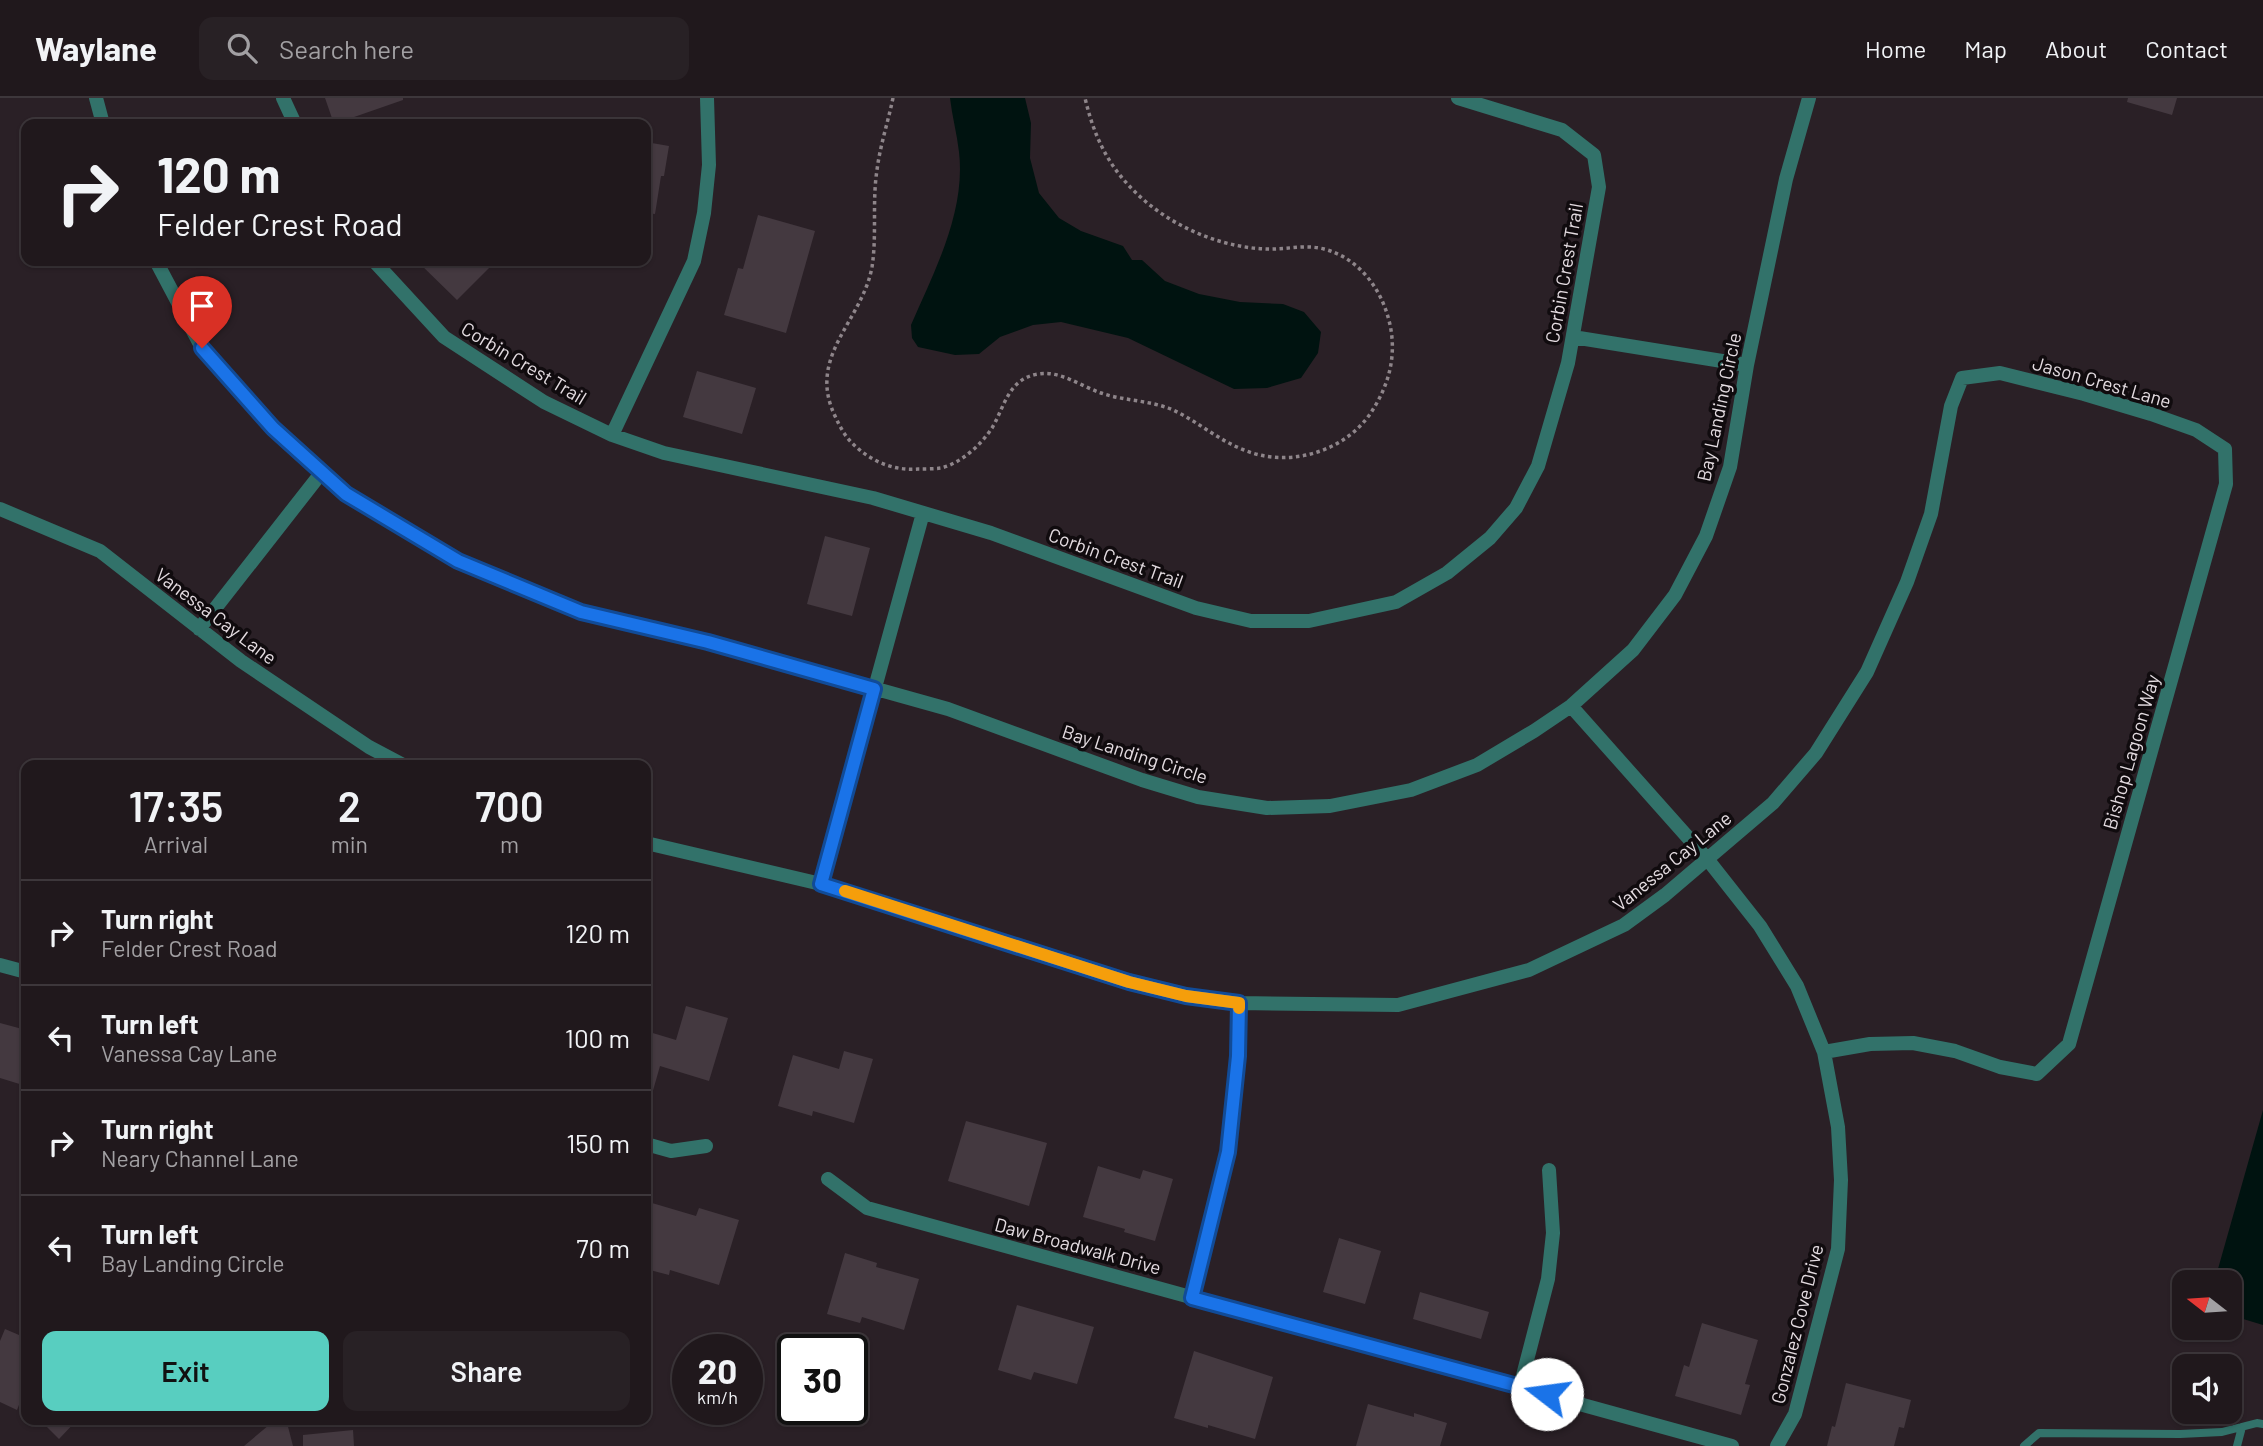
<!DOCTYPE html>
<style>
:root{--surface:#20181c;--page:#282125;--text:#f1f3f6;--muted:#a2a0a3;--line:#3d373b;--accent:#58cec0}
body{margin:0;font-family:Barlow,sans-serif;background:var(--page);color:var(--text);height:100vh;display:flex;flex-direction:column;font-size:26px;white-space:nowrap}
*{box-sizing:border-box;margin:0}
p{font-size:23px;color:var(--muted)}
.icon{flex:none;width:38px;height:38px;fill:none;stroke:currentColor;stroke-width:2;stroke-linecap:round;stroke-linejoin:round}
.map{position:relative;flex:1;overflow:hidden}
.details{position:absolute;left:21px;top:662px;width:630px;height:665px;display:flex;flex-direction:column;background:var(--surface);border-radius:14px;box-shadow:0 2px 5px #0004,0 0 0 2px var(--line)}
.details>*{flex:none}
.guide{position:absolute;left:21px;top:21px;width:630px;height:147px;border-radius:14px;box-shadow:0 2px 5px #0004,0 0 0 2px var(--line);background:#20181c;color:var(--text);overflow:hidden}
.needle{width:46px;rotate:287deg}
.fabs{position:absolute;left:2172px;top:1172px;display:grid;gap:14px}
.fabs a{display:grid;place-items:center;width:70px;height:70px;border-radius:14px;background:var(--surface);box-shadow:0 2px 5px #0004,0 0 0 2px var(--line);font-size:35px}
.speed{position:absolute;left:672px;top:1236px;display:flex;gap:14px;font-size:35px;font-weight:700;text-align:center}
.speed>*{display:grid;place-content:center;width:91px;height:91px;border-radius:50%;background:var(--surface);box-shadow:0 2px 5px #0004,0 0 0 2px var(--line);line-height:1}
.speed small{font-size:18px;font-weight:400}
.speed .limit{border:4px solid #111;border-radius:10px;background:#fff;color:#111}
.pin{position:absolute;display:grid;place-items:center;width:60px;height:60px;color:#fff;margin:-72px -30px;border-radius:50% 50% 50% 0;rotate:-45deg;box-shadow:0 0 7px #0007}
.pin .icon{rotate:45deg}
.me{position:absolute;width:77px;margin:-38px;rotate:285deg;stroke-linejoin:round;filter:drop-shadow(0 0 5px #0008)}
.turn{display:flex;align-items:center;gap:24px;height:147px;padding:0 21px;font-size:32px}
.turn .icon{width:91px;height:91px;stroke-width:2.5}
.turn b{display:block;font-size:49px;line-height:60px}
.eta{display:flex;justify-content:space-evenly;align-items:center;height:119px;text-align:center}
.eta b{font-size:42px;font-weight:600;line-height:49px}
.cta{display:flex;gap:14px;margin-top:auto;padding:14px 21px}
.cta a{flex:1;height:80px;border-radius:14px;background:var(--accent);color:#111;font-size:28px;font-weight:600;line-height:80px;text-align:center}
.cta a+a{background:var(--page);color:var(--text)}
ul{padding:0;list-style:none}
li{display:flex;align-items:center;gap:21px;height:105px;padding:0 21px;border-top:2px solid var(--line)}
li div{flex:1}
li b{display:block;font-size:26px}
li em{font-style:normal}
header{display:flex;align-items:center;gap:42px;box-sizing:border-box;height:98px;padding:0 35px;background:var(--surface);border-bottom:2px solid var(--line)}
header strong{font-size:33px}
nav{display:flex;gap:38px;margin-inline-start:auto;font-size:24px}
.search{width:490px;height:63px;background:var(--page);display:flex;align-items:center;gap:18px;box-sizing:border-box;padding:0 24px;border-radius:14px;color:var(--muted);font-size:26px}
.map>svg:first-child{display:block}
</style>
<header>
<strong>Waylane</strong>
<div class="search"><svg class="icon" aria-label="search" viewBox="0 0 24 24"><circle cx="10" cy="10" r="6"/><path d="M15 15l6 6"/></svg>Search here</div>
<nav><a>Home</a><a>Map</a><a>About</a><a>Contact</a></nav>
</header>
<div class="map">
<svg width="2263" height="1348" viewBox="0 0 2263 1348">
<rect width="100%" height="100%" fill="#2a2026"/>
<path fill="#001310" d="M950,0H1025L1031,25L1030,60L1039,95L1059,120L1081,133L1123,148L1132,162H1142L1165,183L1199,196L1240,204L1283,206L1304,214L1321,234L1318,255L1301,280L1267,290L1234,291L1128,240L1061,224L1033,227L1000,239L979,256L955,257L918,249L912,240L911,227C934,174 966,114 959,54C957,36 952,18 950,0Z
M2263,1012V1227L2230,1217V1185H2214Z"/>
<path fill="#443940" d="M325,0H403V2L334,26Z
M2128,0H2177L2172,17L2127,4Z
M646,44L669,48L664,78H661L655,116L646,115Z
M758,117L815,133L786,235L724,217L738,170L743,171Z
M417,163H496L457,202Z
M697,273L756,290L742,336L683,319Z
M825,438L870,450L852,518L807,506Z
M686,908L728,920L709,983L660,968L650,1003H646V933L676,942Z
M0,925L26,932V988L0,980Z
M844,953L873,961L854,1025L813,1013L812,1018L778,1008L793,957L839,971Z
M966,1023L1047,1045L1029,1108L948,1083Z
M1098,1068L1140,1081L1143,1072L1173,1081L1155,1143L1124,1134L1125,1131L1083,1119Z
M652,1105L696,1118L699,1110L739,1122L719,1187L670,1172L669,1177L646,1171V1127Z
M1339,1140L1381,1153L1365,1206L1323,1194Z
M845,1155L877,1165L876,1169L919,1181L904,1232L862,1219L860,1225L827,1216Z
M1420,1194L1489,1214L1481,1241L1413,1221Z
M1017,1207L1094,1229L1077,1286L1034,1274L1031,1282L998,1272Z
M1702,1225L1758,1242L1745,1286L1750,1287L1741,1317L1675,1298L1684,1267L1689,1269Z
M5,1231L26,1240L20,1254L26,1257V1289L17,1312L0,1304V1243Z
M1194,1253L1273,1279L1255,1341L1208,1327V1330L1174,1320Z
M1846,1285L1911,1302L1904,1330L1899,1329L1894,1348H1827L1832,1328L1835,1329Z
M1368,1306L1414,1319V1315L1447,1325L1440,1348H1356Z
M39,1321H78L59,1341Z
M268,1321H286L293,1348H244L269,1327Z
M353,1332L354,1348H303V1337Z"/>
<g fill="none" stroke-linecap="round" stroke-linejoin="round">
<path stroke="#8e858a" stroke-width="3.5" stroke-dasharray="3.5 3.5" stroke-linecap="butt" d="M893,0C888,24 880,48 877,72C872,104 877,137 872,169C862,224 805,259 836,320C840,329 845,338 852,345C870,363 893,373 918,371C925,371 934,371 941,370C961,365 981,347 992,330C1005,308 1008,281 1038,276C1059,272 1081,288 1101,295C1124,303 1150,302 1173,312C1197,323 1218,342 1244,352C1287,370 1343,355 1370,316C1387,291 1396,263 1391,232C1385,196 1362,161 1324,151C1304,146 1285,152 1265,151C1200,148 1131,108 1102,49C1094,33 1089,17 1085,0"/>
<path stroke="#32726a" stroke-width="8" d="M2024,1348L2039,1335L2180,1336L2222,1334L2257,1325L2263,1326
M2237,1348L2242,1329"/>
<path stroke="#32726a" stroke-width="14" d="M96,0L103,26
M283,0L295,26
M156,163L202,250L273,330L346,396L458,463L581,514L708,544L948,611L1142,682L1198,699L1267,710L1330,708L1411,692L1477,667L1534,633L1571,608L1633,552L1675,497L1706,438L1730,369L1747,267L1786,81L1809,0
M374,163L444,239L544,304L612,337L664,355L873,400L991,435L1196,510L1251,523H1309L1396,504L1447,475L1490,440L1516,410L1538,368L1568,265L1599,89L1594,57L1562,32L1458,0
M1573,239L1747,267
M612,337L694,163L704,115L709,67L707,0
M0,411L100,453L241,563L369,649L403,667
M199,531L322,374
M1571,608L1708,762L1760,828L1797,888L1824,954L1838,1029L1841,1082L1838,1151L1795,1316L1777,1348
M646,745L821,786L1129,884L1186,898L1239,905L1398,907L1529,872L1624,827L1665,797L1773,705L1816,655L1867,574L1907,484L1931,416L1951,308L1962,280L2000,275L2084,296L2151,316L2196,332L2225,351L2226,386L2069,946L2037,976L2000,969L1955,953L1913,945L1870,946L1824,954
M821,786L923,415
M0,867L26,874
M646,1046L671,1053L706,1048
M828,1081L867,1110L1732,1348
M1192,1200L1229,1054L1238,958L1239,905
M1520,1289L1548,1181L1553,1135L1549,1072"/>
</g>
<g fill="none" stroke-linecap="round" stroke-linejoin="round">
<g stroke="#114b97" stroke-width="18">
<path id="route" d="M202,250L273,330L346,396L458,463L581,514L708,544L874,591L821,786L1129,884L1186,898L1239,905L1238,958L1228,1054L1192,1200L1547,1296"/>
</g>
<use href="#route" stroke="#1a73e8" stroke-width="12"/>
<path stroke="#f59e0b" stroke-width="12" d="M845,793L1129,884L1186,898L1239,905V910"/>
</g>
<g text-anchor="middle" stroke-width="7" stroke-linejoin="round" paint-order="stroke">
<g font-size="19" fill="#e4dce1" stroke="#100b0e">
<text transform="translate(1564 175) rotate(-80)" y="7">Corbin Crest Trail</text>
<text transform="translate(524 265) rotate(31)" y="7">Corbin Crest Trail</text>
<text transform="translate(2102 284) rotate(16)" y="7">Jason Crest Lane</text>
<text transform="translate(1719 309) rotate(-78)" y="7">Bay Landing Circle</text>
<text transform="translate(1116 460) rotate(20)" y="7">Corbin Crest Trail</text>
<text transform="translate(216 518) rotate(37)" y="7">Vanessa Cay Lane</text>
<text transform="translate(2131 654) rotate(-74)" y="7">Bishop Lagoon Way</text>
<text transform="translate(1135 656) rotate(18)" y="7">Bay Landing Circle</text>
<text transform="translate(1672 763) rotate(-39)" y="7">Vanessa Cay Lane</text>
<text transform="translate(1078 1148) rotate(15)" y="7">Daw Broadwalk Drive</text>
<text transform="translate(1797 1226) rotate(-76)" y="7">Gonzalez Cove Drive</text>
</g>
</g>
</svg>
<div class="fabs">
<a><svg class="needle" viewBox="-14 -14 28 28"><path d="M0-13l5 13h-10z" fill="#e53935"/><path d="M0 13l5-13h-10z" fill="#a2a0a3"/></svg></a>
<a><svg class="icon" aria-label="sound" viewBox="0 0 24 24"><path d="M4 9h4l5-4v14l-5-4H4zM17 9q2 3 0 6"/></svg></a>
</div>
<div class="speed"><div>20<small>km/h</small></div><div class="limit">30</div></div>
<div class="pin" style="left:202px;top:250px;background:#d93025"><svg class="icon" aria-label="arrive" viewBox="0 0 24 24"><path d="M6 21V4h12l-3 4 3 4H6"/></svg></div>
<svg class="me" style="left:1547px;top:1296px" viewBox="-20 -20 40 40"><circle r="19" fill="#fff"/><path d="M0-13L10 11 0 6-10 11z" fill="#1a73e8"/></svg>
<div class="guide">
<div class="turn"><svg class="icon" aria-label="right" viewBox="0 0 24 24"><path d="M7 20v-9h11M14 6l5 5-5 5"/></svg><div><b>120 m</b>Felder Crest Road</div></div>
</div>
<section class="details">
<div class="eta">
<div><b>17:35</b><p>Arrival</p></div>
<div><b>2</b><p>min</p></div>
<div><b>700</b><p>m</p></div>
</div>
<ul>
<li><svg class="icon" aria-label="right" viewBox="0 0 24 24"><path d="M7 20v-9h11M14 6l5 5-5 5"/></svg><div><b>Turn right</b><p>Felder Crest Road</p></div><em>120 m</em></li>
<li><svg class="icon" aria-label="left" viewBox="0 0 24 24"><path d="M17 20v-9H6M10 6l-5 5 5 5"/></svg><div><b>Turn left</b><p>Vanessa Cay Lane</p></div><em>100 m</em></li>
<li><svg class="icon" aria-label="right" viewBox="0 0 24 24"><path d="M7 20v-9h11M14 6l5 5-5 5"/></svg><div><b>Turn right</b><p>Neary Channel Lane</p></div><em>150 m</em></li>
<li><svg class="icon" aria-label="left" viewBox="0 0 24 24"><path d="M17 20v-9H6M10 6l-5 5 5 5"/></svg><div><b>Turn left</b><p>Bay Landing Circle</p></div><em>70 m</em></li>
</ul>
<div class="cta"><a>Exit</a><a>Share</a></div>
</section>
</div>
